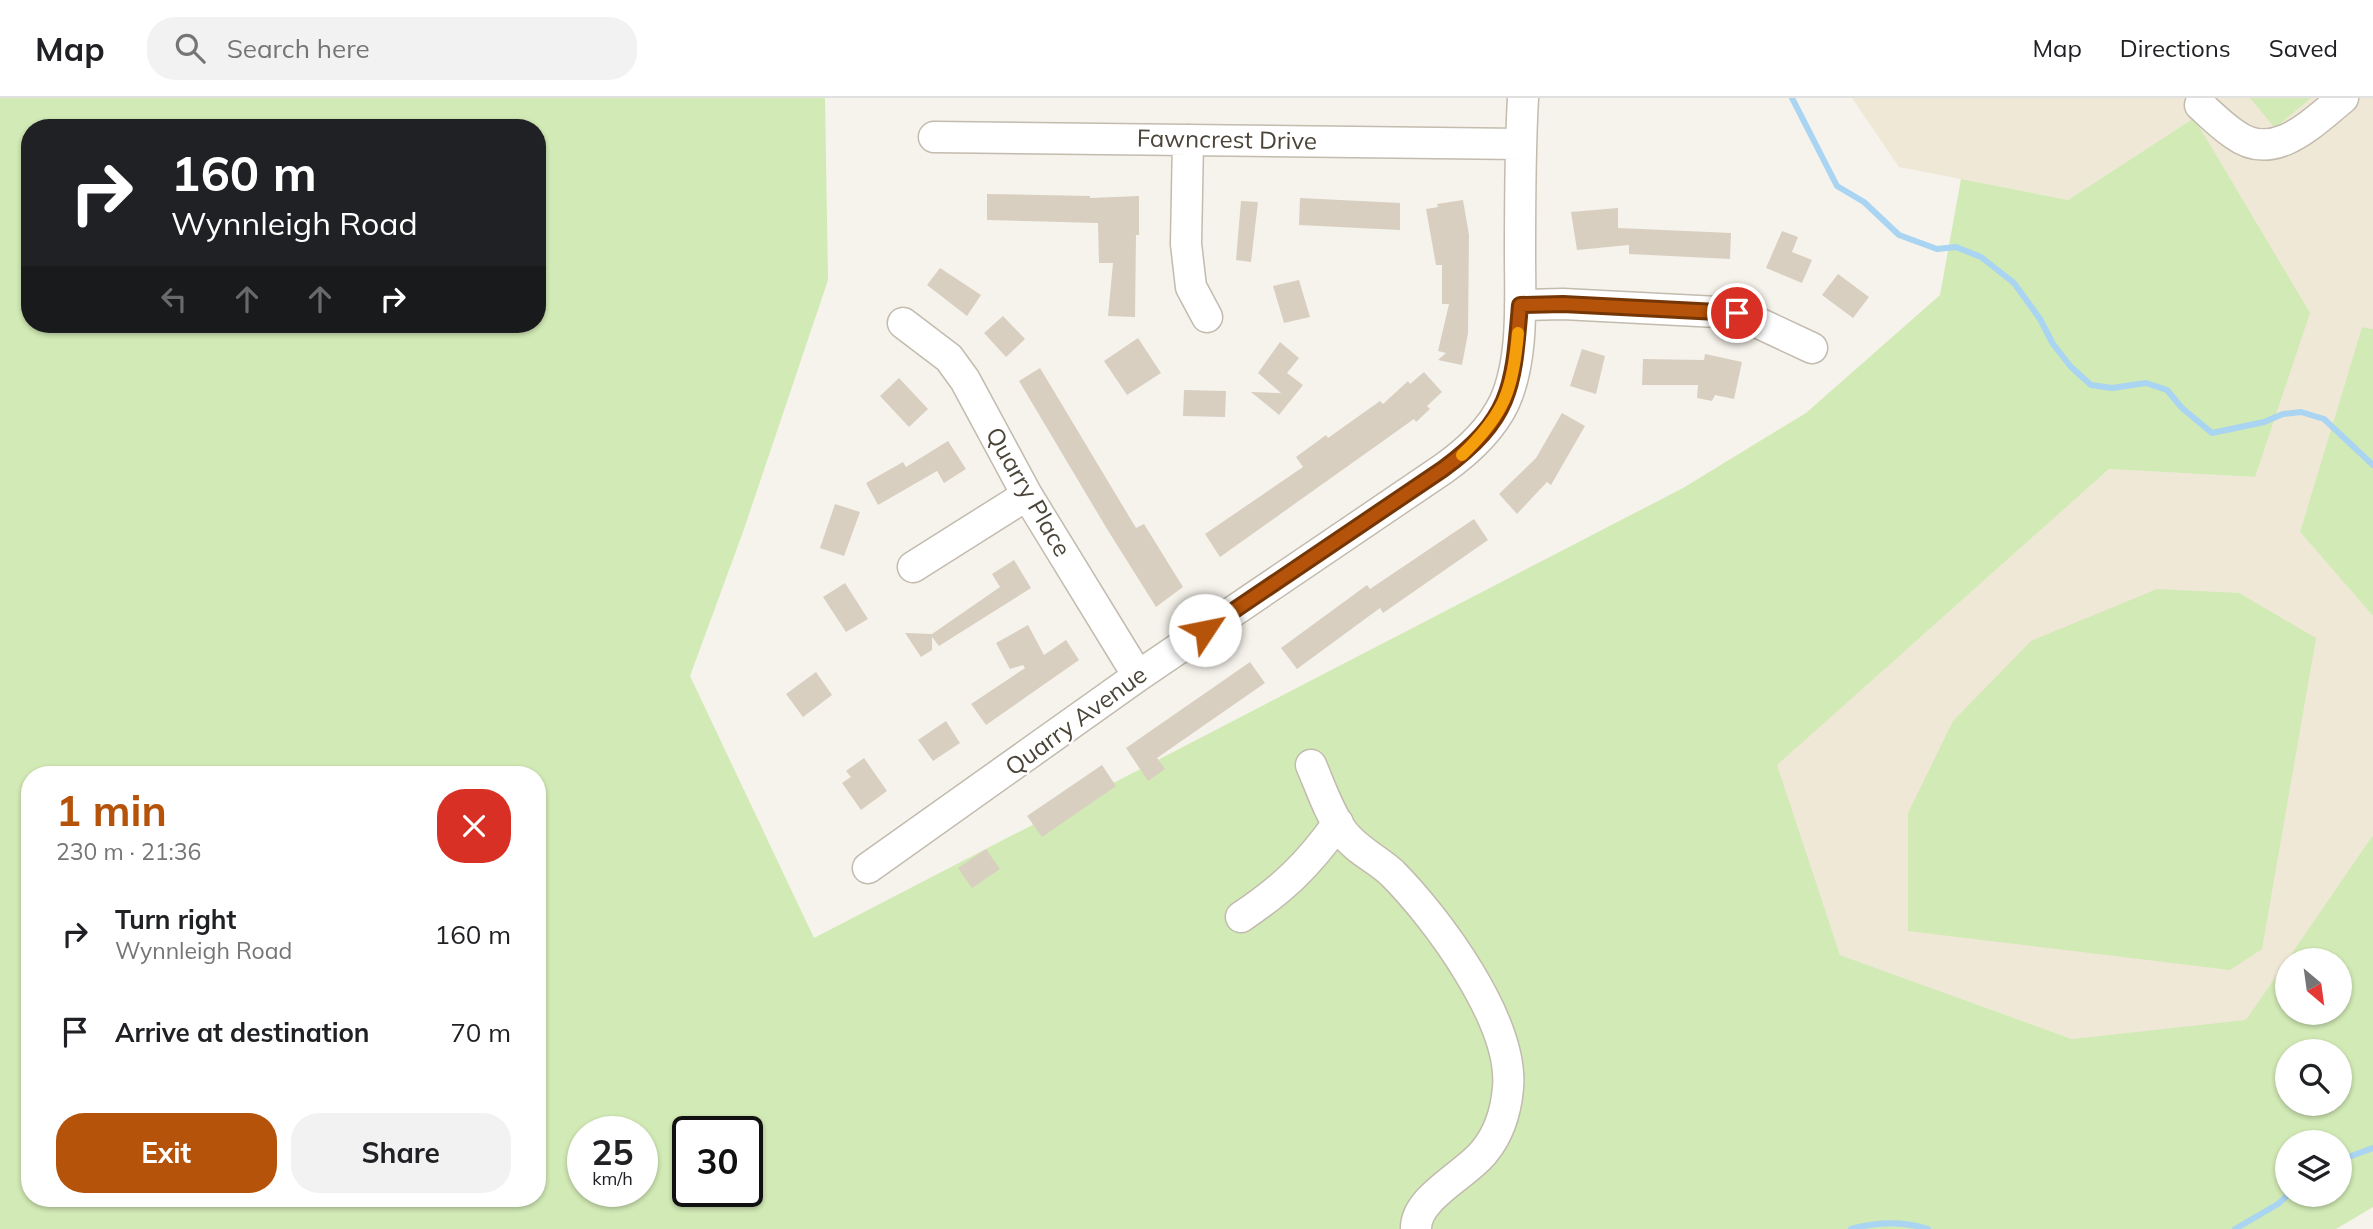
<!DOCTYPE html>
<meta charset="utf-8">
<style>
:root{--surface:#fff;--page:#f2f2f2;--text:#202124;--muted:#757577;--line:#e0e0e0;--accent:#b45309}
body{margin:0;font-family:Mulish,sans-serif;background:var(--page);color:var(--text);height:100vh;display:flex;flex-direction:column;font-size:26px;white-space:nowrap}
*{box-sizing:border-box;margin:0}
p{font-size:23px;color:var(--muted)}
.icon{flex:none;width:38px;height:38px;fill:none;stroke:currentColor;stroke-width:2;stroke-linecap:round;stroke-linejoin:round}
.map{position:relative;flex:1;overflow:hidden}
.panel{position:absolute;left:21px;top:668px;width:525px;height:441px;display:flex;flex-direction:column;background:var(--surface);border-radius:28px;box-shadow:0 2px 5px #0004}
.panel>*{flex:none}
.hud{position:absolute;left:21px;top:21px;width:525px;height:214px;border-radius:28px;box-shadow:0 2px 5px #0004;background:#202124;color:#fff;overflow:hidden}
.needle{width:46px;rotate:151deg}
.controls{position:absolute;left:2275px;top:850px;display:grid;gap:14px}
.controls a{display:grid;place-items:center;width:77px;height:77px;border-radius:50%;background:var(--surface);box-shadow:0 2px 5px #0004;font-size:35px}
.speed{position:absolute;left:567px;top:1018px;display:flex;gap:14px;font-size:35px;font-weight:700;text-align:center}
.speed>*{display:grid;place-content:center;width:91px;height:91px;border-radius:50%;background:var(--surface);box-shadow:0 2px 5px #0004;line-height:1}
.speed small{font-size:18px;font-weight:400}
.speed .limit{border:4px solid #111;border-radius:10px;background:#fff;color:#111}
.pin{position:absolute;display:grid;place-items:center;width:60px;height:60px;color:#fff;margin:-30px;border:4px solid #fff;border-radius:50%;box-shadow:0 2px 7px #0007}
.me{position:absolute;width:77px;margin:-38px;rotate:56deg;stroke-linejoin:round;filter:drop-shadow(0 0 5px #0008)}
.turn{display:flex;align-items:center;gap:24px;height:147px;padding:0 35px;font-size:32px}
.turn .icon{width:91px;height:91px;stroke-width:2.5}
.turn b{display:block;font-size:49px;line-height:60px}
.lanes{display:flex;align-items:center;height:66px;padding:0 35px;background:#0003;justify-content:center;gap:35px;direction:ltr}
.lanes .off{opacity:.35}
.round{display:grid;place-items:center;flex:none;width:74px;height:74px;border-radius:28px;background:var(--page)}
.head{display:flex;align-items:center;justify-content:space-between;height:119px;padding:0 35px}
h1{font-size:42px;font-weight:700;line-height:52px;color:var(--accent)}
.action{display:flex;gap:14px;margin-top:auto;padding:14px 35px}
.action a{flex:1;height:80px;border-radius:28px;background:var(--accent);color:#fff;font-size:28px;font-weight:700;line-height:80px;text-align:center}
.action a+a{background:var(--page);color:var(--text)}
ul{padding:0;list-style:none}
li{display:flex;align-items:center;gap:21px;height:98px;padding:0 35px}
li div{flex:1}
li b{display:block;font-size:26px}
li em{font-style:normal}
header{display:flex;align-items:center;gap:42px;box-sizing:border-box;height:98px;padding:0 35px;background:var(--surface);border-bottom:2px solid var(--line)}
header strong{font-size:33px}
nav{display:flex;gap:38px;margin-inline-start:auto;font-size:24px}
.search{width:490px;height:63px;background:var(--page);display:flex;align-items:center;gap:18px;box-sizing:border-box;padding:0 24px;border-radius:28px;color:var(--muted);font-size:26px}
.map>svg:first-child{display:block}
</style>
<header>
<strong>Map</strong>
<div class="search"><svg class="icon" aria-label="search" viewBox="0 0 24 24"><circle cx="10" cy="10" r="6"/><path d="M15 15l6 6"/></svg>Search here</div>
<nav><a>Map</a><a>Directions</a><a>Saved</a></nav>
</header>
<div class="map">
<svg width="2373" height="1131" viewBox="0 0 2373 1131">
<rect width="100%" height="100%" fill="#f6f3ec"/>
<path fill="#efe8d6" d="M1852,0H2373V231L2362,229L2300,434L2373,518V737L2246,923L2072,941L1840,857L1776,667L2109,371L2255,379L2194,20L2068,102L1899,69Z"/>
<path fill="#d2eab5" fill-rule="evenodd" d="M0,0H825L828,182L743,434L690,578L814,840L1683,390L1806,315L1940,197L1961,81L2068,102L2194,20L2310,215L2255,379L2109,371L1777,667L1840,857L2072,941L2246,922L2373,737V1109L2336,1131H0ZM30,30H537V226H30ZM30,677H537V1101H30ZM2287,863H2340V915H2287ZM2287,954H2340V1006H2287ZM583,1034H642V1094H583ZM688,1034H747V1094H688ZM2287,1045H2340V1097H2287Z
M2250,0H2311L2275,30Z
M2362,229L2373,231V518L2300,434Z
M2157,491L2239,495L2316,540L2262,851L2230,872L1908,833V715L1953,623L2031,543Z"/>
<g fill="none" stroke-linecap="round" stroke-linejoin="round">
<path stroke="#a9d4f2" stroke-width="6" d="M1792,0L1837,88L1864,104L1899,137L1937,151L1956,149L1981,159L2014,185L2040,221L2053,246L2071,269L2091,287L2112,290L2146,285L2167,292L2182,310L2212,335L2264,324L2283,316L2301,314L2324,321L2373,367
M2340,1062L2373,1050
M1851,1131C1876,1124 1903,1123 1928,1131
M2235,1131L2278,1106L2288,1097"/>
</g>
<path fill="#d8cfc1" d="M987,96L1090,98V100L1139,98V137H1136L1135,219L1108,218L1113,165H1099L1098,125L987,122Z
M1300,100L1400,105V132L1299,127Z
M1463,102L1469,137L1468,235L1462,267L1438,262L1446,255L1438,253L1449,206H1442V167H1436L1426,111L1438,109L1437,106Z
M1241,103L1258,104L1251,164L1236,162Z
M1618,110V130L1731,135L1730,161L1629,156V147L1577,152L1571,114Z
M1782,133L1798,139L1792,154L1812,162L1802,185L1766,170Z
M940,170L981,197L967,218L927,187Z
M1838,176L1869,199L1853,220L1822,197Z
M1299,182L1310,219L1284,225L1273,188Z
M1003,218L1025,241L1006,259L984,235Z
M1138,240L1161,275L1127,297L1104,263Z
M1280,244L1299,260L1287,275L1303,287L1279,317L1251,294L1281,295L1258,275Z
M1582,251L1605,258L1596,296L1570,288Z
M1705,256L1742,264L1734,301L1715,297L1712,303L1697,300L1698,287H1642L1643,261L1704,262Z
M1040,270L1136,430L1144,426L1183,489L1156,509L1107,431L1019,283Z
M1424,274L1442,294L1427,308L1430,311L1416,324L1414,321L1220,459L1205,436L1303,369L1296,359L1326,337L1328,340L1380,303L1383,306L1408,283L1410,286Z
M899,280L928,311L909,329L880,298Z
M1184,292L1226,293L1225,319L1183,318Z
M1562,315L1585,328L1551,387L1547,384L1517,416L1499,396L1536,360Z
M948,343L966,371L944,385L937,373L878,407L866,385L903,364L906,369Z
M835,406L860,414L844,458L820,450Z
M1474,421L1488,442L1383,515L1380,510L1297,571L1281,550L1367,487L1370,491Z
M1014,462L1031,490L939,548L932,539V552L921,559L905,535L932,536L1000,489L992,476Z
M845,485L868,521L846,534L823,499Z
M1028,527L1044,557L1066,542L1079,562L986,627L971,606L1025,570L1023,567L1010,571L996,545Z
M1250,564L1265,585L1157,660L1165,671L1148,683L1126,650Z
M816,574L832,597L803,619L786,596Z
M946,623L960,645L933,663L918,642Z
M864,660L887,693L861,712L842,685L851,679L846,673Z
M1102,667L1116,688L1042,739L1027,718Z
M986,751L1000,771L972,790L958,770Z"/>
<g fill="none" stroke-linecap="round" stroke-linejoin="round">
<g stroke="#c2bbae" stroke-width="33">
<path id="minor" d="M2200,7C2211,17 2222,28 2234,36C2274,66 2312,25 2343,0
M934,39L1520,46
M1188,42L1186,146L1191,189L1207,219
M1520,207L1563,206L1737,215L1812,250
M903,225L949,260L965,282L1027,397L1138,578
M913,469L1027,397
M1311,667C1321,690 1329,715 1343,734C1357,753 1376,760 1392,775C1437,820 1514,924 1508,990C1506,1013 1499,1036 1484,1054C1466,1077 1415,1100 1416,1131
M868,770L1138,578L1443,371C1467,354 1491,332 1504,305C1524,262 1520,202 1520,156C1520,104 1520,52 1523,0
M1241,819C1284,790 1308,767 1338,725"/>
</g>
<use href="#minor" stroke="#fff" stroke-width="30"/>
</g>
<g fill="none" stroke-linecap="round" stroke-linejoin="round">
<g stroke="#753606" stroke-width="18">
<path id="route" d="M1205,532L1443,371C1513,319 1513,288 1520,207L1563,206L1737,215"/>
</g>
<use href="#route" stroke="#b45309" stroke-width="12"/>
<path stroke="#f59e0b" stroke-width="12" d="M1462,357C1504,316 1513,293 1518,235"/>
</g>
<g text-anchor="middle" stroke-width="5" stroke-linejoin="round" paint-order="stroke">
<g font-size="24" fill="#4b4439" stroke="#fff">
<text transform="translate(1227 42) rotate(1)" y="8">Fawncrest Drive</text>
<text transform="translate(1028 394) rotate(60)" y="8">Quarry Place</text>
<text transform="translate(1076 623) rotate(-36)" y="8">Quarry Avenue</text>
</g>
</g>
</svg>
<div class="controls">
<a><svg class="needle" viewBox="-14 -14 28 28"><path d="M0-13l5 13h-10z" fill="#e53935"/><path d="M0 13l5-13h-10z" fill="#757577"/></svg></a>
<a><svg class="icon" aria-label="search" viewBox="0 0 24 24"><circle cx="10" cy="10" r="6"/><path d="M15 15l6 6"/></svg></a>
<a><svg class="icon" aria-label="layers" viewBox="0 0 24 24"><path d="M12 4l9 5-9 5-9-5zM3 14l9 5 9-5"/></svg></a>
</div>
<div class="speed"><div>25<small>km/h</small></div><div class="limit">30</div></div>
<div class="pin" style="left:1737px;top:215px;background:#d93025"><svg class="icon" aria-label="arrive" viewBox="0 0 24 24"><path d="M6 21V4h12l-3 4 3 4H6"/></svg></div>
<svg class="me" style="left:1205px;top:532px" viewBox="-20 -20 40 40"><circle r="19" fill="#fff"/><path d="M0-13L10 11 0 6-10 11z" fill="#b45309"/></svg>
<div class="hud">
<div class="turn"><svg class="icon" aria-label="right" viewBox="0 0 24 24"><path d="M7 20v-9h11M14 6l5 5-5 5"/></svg><div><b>160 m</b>Wynnleigh Road</div></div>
<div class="lanes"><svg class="icon off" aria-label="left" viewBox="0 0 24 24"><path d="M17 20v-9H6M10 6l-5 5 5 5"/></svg><svg class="icon off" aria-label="ahead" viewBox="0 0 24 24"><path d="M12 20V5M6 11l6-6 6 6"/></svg><svg class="icon off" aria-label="ahead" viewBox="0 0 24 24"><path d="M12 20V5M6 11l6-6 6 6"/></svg><svg class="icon" aria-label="right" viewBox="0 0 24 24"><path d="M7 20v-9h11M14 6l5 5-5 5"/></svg></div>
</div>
<section class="panel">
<div class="head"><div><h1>1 min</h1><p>230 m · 21:36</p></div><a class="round" style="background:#d93025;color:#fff"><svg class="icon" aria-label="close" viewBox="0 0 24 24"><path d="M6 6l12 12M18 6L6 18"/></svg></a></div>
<ul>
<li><svg class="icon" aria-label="right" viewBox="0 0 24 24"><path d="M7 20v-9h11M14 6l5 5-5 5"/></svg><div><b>Turn right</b><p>Wynnleigh Road</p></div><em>160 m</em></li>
<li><svg class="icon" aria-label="arrive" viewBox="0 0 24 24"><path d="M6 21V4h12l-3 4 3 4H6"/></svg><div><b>Arrive at destination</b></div><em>70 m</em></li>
</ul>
<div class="action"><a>Exit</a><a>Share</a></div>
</section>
</div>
